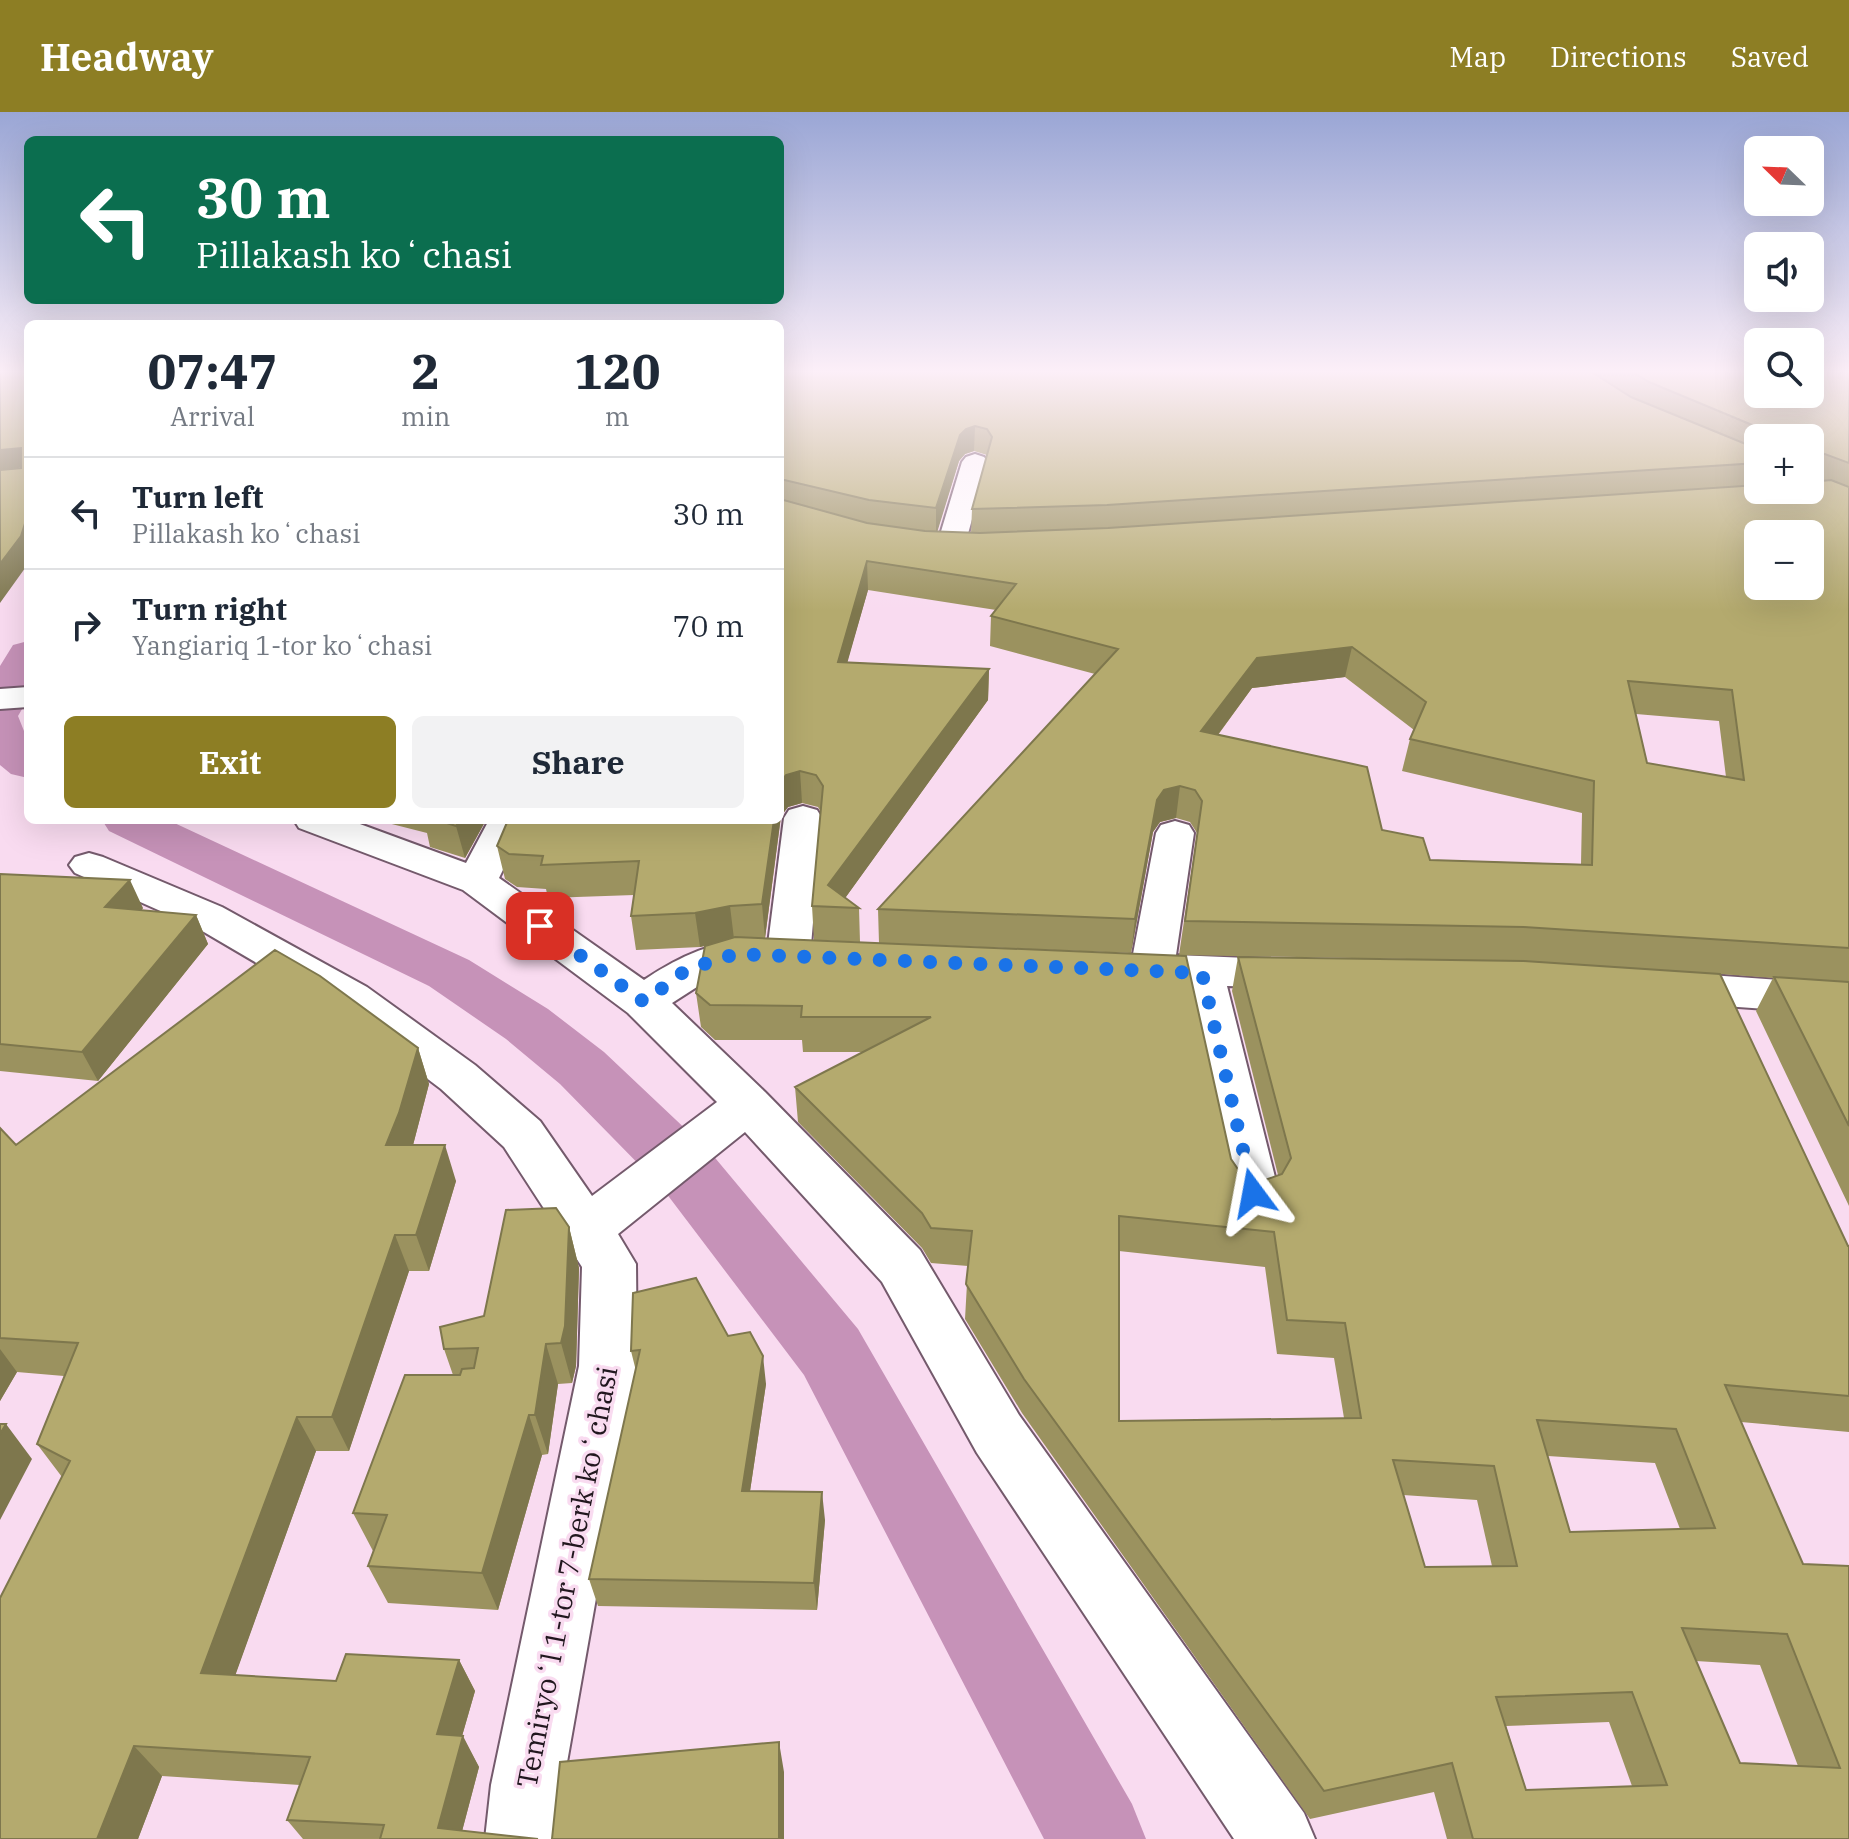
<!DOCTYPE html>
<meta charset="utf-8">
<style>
:root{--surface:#fff;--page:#f2f2f3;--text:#1f2937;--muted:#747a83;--line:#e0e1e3;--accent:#8d7e24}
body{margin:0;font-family:"IBM Plex Serif",serif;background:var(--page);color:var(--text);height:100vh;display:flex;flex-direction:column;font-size:30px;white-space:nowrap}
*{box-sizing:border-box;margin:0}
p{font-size:26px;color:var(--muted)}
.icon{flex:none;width:44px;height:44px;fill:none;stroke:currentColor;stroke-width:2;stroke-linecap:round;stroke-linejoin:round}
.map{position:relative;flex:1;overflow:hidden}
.side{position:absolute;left:24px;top:208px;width:760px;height:504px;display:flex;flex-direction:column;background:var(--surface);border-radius:12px;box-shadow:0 8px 32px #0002}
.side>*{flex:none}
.hud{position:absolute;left:24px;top:24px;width:760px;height:168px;border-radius:12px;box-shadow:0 8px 32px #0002;background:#0b6e4f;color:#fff;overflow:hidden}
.needle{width:52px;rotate:293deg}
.buttons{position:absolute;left:1744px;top:24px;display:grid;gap:16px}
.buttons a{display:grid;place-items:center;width:80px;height:80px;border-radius:12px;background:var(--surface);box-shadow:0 8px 32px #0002;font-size:40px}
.pin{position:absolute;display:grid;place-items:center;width:68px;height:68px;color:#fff;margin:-34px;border-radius:16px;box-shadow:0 4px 12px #0006}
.me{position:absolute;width:88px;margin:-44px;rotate:347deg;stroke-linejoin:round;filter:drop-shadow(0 0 6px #0008)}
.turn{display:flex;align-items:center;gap:28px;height:168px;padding:0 40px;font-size:36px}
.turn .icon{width:104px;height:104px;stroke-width:2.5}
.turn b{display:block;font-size:56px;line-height:68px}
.eta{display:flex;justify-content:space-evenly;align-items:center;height:136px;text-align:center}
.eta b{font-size:48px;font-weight:700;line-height:56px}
.action{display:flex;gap:16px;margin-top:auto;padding:16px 40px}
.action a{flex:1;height:92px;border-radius:12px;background:var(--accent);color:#fff;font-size:32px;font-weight:700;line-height:92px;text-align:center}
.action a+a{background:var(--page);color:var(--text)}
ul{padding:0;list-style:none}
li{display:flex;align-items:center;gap:24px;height:112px;padding:0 40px;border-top:2px solid var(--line)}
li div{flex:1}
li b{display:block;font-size:30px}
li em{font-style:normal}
header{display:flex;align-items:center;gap:48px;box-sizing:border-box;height:112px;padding:0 40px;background:var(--accent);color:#fff}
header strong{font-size:38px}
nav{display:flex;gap:44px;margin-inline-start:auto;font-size:28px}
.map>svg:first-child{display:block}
</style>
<header>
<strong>Headway</strong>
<nav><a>Map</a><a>Directions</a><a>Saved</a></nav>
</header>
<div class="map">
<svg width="1849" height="1727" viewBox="0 0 1849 1727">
<rect width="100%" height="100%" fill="#f9dbf0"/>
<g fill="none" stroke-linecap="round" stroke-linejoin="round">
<path fill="#c692b8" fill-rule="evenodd" d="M28,529V587L18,604L28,629V666L11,662L0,653V554L13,533Z
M102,708H168L469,848L548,897L604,940L711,1041L858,1217L1132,1692L1146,1727H1044L804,1263L663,1077L560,972L506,927L429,874L109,719Z"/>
<g stroke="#745a6c" stroke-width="4">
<path id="street" d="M975,342L984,345L988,350L964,436L960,442L950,445L940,442L936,436L962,350L966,345Z
M28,575V595L0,597V577Z
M803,694L817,698L822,706L810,845L803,855L788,859L773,855L726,860L700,873L672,891L765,980L920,1138L1019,1303L1304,1701L1315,1727H1234L977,1341L882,1170L745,1020L618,1122L636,1152L637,1254L563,1673L559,1727H485L491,1673L579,1254L582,1155L504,1035L441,977L335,897L192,813L75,761L69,753L75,745L89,741L103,745L222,795L367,875L475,953L540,1009L592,1084L717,990L628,901L463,778L299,716L294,708H349L466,751L489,708H527L499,766L644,868C678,845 726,821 768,832L784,706L789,698Z
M1175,709L1189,713L1194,721L1176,843L1295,848L1311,852L1317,862L1311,872L1295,876L1227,874L1279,1081L1271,1095L1253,1101L1235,1095L1227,1081L1182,872L1128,870L1113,866L1106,856L1113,846L1133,842L1156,721L1161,713Z
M1668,860L1849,873V903L1668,890L1652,885L1646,875L1652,865Z"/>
</g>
<use href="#street" fill="#fff" fill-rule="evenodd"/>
</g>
<path fill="#9b925f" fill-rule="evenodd" d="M780,257H1849V1094L1756,899L1773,866L1720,862L1848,1134H1849V1320L1741,1310L1803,1452L1849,1454V1727H1447L1434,1680L1310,1707L1022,1301L965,1207L968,1154L931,1151L922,1136L798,1010L795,975L864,940H803L802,928H715L701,915L696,881L716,831L700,835L636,838L631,804L634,783L548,786L546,777L517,775L505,767L497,734L780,708ZM1758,326H1810V369L1811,367L1816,369L1758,378ZM974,339L987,343L972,397L971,421L937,419L959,349L965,342ZM868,478L996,498L991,504L990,534L1095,562L878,797L879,831L1131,841L1153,720L1160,710L1176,706L1190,710L1197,721L1179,843L1463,848L1238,845L1232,879L1278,1063L1262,1069L1242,1063L1231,1047L765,826L781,704L788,695L802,691L818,695L821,700L812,794L814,828L860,830L859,796L845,786L988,588L989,557L847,550ZM1345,565L1414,618L1410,627L1402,659L1582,701L1581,752L1430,748L1382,718L1218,623L1252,576ZM1636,602L1719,609L1726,665L1647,651ZM1119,1139L1265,1155L1277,1242L1334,1246L1344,1306L1119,1309ZM1548,1344L1655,1351L1680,1417L1570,1420ZM1403,1383L1477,1388L1492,1454L1425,1455ZM1696,1549L1760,1553L1798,1654L1740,1651ZM1609,1610L1632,1674L1526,1678L1506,1614Z
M376,708H486L465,746L430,735L427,721Z
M0,762L143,796L141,799L196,803L208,832L98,969L0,959Z
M418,936L429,972L413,1033L456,1069L429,1159H409L349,1339H316L235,1563L336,1569L459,1548L475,1579L462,1624L479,1655L462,1719L538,1727H303L287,1708L300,1673L162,1664L138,1727H0L62,1365L37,1332L64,1264L17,1260L0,1289V1016L16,1033Z
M569,1115L579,1156L576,1254L572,1271L558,1272L548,1342L542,1343L498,1498L388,1491L368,1454L373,1439L353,1401L453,1263L444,1237L484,1204Z
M728,1224L766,1272L750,1379L825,1408L817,1498L598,1494L589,1467L636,1259L631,1239Z"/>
<path fill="#7e774d" d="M975,314L974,339L965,342L959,349L936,424V396L960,323L966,317Z
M21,336L28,353L0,362V338Z
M1822,341L1810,369L1818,348Z
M28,402V452L0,491V452Z
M867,449L868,478L839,580L838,550Z
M1352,535L1345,565L1252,576L1197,651L1201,619L1257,546Z
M989,557L988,588L838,796L828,773Z
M800,659L802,691L788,695L781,704L765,826L762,792L774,708H780V671L786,663Z
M1180,674L1176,706L1160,710L1153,720L1131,841L1135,807L1157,688L1164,678Z
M460,708H486L465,746L456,714Z
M130,768L143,796L119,824L105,795Z
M730,794L734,827L700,835L695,801Z
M196,803L208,832L98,969L82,940Z
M418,936L429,972L412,1037L386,1033Z
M445,1033L456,1069L429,1159L416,1123Z
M569,1115L579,1156L576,1254L572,1271L561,1231Z
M395,1123L409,1159L349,1339L332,1305Z
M546,1232L558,1272L548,1342L535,1303Z
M0,1237L17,1260L0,1289Z
M763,1244L766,1272L746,1406L742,1379Z
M529,1303L542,1343L498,1498L482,1461Z
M297,1305L316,1339L225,1592L201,1561Z
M6,1312L32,1347L0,1408V1322Z
M822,1380L825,1408L817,1498L814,1471Z
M459,1548L475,1579L454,1652L437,1622Z
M463,1624L479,1655L460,1727L438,1716Z
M779,1630L784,1660V1727H779Z
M134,1634L162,1664L138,1727H97Z"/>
<path fill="#b4aa6e" stroke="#7e774d" stroke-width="2" fill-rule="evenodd" d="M0,257H28V402L21,424L0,452V358L21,356V336L0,338Z
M780,257H1587L1631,285L1758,337V351L1107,393L972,397L992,325L987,317L975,314L966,317L960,323L936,396L869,388L780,367Z
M1628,257H1758V282H1810V257H1849V351L1822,341L1818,348H1810V326H1769V320L1649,270Z
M1831,368L1849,375V836L1524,815L1185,809L1202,689L1195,678L1180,674L1164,678L1157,688L1135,807L878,797L1118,537L991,504L1016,472L867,449L838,550L989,557L828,773L859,796L812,794L823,674L816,663L800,659L786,663L780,671V387L867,411L925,419L980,421L1108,416L1758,373V378H1810V370ZM1758,422H1810V474H1758ZM1352,535L1426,590L1410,627L1594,669L1592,753L1430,748L1423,726L1382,718L1367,655L1201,619L1257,546ZM1628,569L1732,578L1744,668L1647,651Z
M438,708H460L456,714Z
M508,708H774L762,792L730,794L695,801L631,804L639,749L541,753L543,744L509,742L497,734Z
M0,762L130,768L105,795L196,803L82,940L0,932Z
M735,825L1186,844L1231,1047L1242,1063L1262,1069L1282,1062L1291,1046L1238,845L1524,849L1720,862L1848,1134H1849V1284L1725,1273L1803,1452L1849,1454V1727H1473L1452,1651L1324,1679L1024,1267L966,1172L972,1119L931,1116L922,1101L795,975L931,905H801L802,894L710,893L696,881L705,834ZM1119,1104L1274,1120L1287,1208L1345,1211L1361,1306L1119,1309ZM1537,1308L1676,1317L1715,1416L1570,1420ZM1393,1348L1494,1354L1517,1454L1425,1455ZM1682,1516L1787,1522L1840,1656L1740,1651ZM1632,1580L1667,1673L1526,1678L1496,1585Z
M275,838L320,864L418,936L399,1001L386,1033H445L416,1123H395L332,1305H297L201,1561L336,1569L346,1542L459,1548L437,1622L463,1624L438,1716L538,1727H380L384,1713L287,1708L310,1645L134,1634L97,1727H0V1486L70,1349L37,1332L78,1231L0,1226V1016L16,1033Z
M1774,865L1849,870V1014Z
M556,1096L569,1115L565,1214L561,1231L546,1232L535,1303H529L482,1461L368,1454L387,1403L353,1401L405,1263H460L462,1257L474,1256L478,1236L444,1237L440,1215L484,1204L506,1098Z
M696,1166L728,1224L750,1220L763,1244L742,1379L822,1380L814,1471L589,1467L640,1238L631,1239L633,1181Z
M0,1312H6L0,1322Z
M779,1630V1727H552L560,1650Z"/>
<linearGradient id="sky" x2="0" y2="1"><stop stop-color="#9aa6d5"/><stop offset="0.52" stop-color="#fceff8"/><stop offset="1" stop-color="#fceff8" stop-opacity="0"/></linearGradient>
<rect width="1849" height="499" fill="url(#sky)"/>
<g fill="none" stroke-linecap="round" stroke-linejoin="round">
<path stroke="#1a73e8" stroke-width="14" stroke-dasharray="0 25.2" d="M540,814L644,890L686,858L735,842L1202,861L1253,1081"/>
</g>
<g text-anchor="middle" stroke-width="7" stroke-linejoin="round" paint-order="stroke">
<g font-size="28" fill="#21171e" stroke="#f9dbf0">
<text transform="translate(567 1465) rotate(-79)" y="10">Temiryoʻl 1-tor 7-berk koʻchasi</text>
</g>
</g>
</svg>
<div class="buttons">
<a><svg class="needle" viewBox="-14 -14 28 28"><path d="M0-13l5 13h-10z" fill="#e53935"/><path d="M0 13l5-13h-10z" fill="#747a83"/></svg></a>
<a><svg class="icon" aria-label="sound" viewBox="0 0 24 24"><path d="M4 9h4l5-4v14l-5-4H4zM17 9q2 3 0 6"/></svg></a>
<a><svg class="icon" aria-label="search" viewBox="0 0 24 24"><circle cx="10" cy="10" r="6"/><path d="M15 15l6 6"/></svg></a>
<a>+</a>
<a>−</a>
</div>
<div class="pin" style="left:540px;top:814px;background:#d93025"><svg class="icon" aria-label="arrive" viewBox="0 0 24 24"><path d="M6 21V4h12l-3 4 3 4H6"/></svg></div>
<svg class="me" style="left:1253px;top:1081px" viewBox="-20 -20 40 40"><path d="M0-17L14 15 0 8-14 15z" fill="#1a73e8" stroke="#fff" stroke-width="4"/></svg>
<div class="hud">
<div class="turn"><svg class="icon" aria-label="left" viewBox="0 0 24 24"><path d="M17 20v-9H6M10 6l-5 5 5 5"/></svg><div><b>30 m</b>Pillakash koʻchasi</div></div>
</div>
<section class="side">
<div class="eta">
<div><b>07:47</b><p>Arrival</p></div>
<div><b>2</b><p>min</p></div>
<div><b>120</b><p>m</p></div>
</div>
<ul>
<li><svg class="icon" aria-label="left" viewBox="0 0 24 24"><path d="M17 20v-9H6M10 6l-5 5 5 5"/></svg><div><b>Turn left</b><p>Pillakash koʻchasi</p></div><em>30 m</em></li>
<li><svg class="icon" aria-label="right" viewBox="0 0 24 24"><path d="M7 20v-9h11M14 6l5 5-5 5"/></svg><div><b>Turn right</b><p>Yangiariq 1-tor koʻchasi</p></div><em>70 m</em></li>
</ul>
<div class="action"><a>Exit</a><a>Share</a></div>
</section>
</div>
